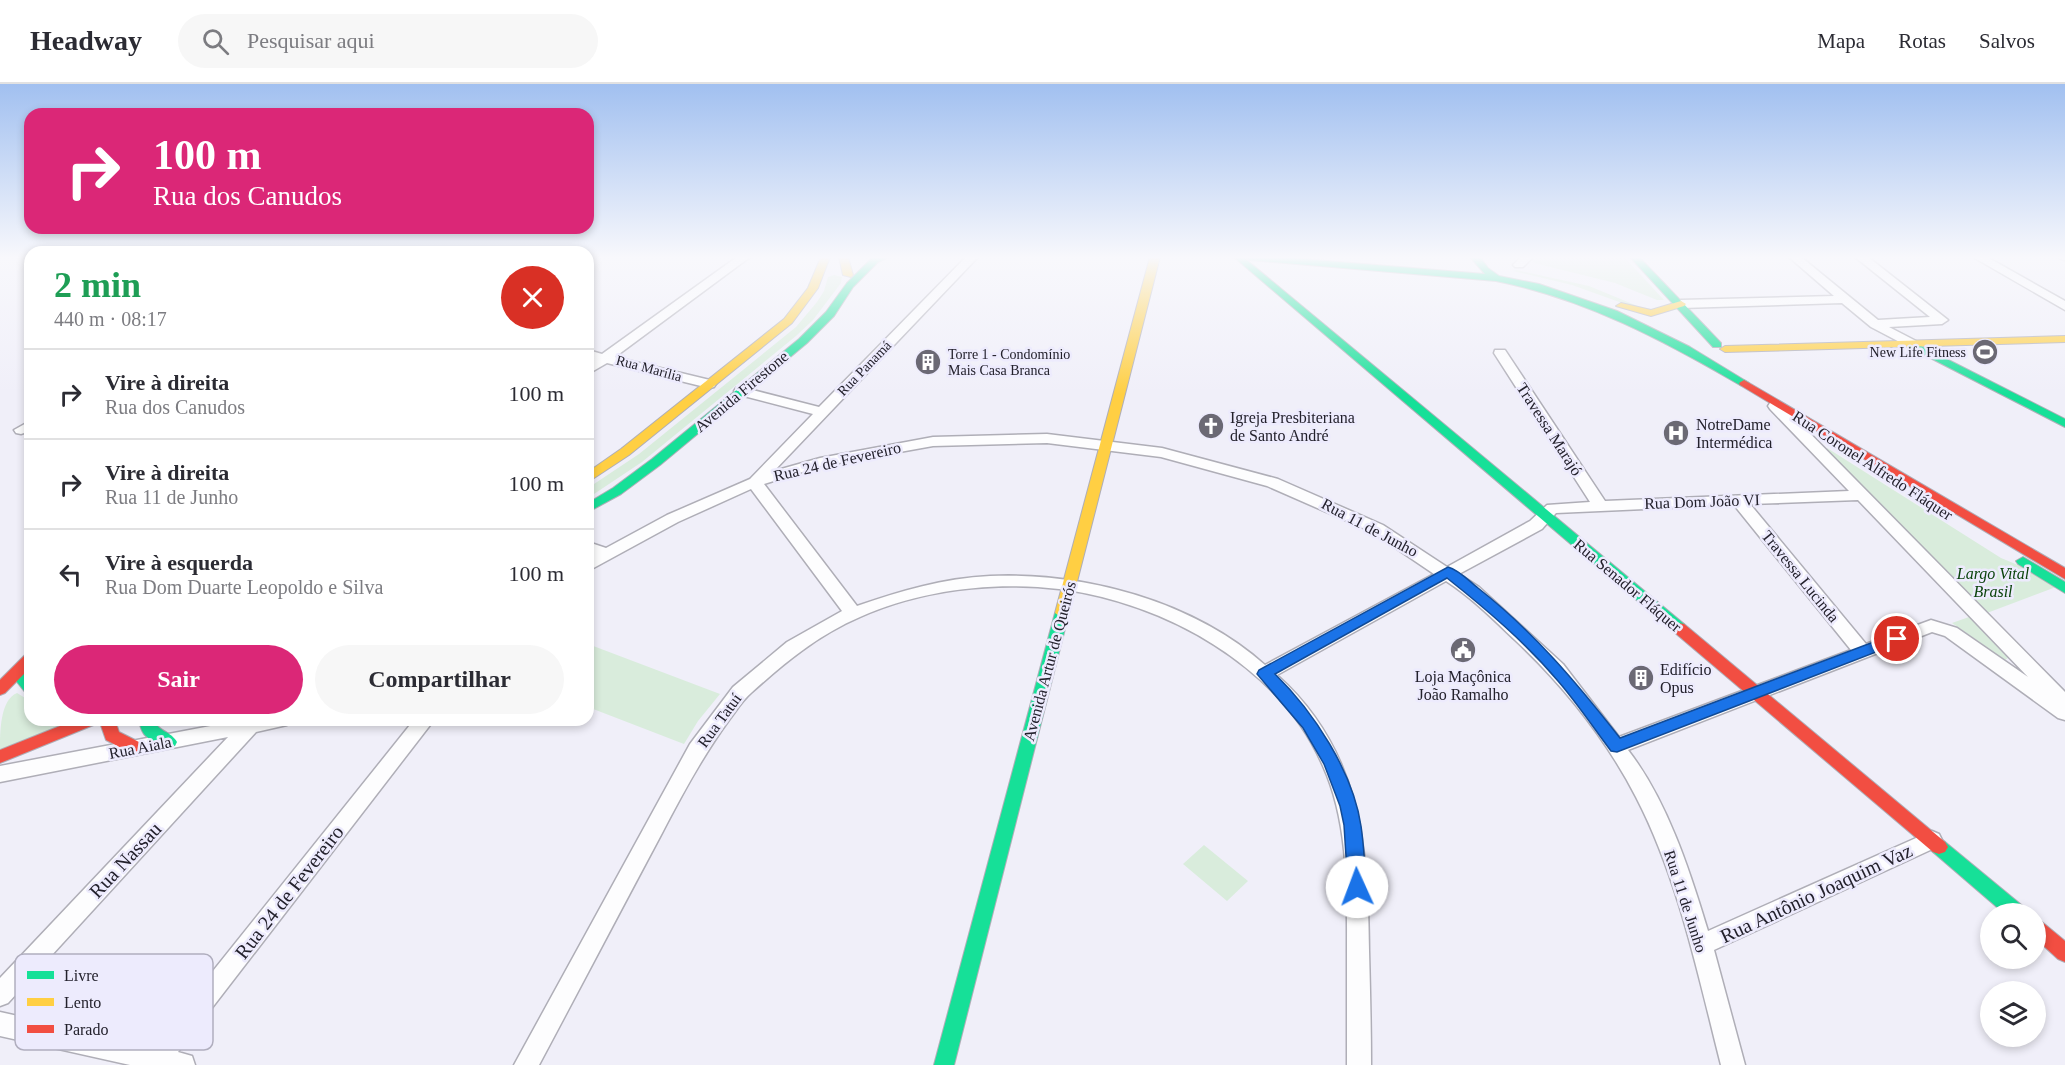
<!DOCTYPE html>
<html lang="pt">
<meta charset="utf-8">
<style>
:root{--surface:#fff;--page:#f7f7f7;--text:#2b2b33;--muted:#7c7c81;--line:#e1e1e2;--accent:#db2777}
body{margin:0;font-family:Georgia,serif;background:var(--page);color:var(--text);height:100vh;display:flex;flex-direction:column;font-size:22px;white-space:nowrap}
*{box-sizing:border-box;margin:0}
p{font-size:20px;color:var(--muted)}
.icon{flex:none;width:33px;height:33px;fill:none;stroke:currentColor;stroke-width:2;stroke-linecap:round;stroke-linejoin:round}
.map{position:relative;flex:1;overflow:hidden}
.sheet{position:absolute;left:24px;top:162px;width:570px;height:480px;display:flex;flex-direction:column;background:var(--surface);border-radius:18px;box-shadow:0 3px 9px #0003}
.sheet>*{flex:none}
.top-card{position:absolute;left:24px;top:24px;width:570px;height:126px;border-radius:18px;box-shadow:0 3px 9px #0003;background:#db2777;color:#fff;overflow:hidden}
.fabs{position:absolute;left:1980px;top:819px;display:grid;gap:12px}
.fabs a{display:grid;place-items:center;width:66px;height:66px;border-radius:50%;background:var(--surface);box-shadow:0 3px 9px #0003;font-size:30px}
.pin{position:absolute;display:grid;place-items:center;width:51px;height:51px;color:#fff;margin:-26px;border:3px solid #fff;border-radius:50%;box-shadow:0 2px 6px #0007}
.me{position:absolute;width:66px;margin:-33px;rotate:358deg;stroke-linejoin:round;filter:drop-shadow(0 0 4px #0008)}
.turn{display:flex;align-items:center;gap:21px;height:126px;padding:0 30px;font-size:27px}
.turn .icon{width:78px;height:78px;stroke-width:2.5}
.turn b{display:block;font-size:42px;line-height:51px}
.round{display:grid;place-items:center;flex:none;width:63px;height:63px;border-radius:32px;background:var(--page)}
.summary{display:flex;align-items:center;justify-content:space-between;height:102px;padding:0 30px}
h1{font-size:36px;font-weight:600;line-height:45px;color:#1e9e55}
.button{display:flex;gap:12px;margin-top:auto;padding:12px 30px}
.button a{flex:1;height:69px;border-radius:36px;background:var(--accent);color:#fff;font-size:24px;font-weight:600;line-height:69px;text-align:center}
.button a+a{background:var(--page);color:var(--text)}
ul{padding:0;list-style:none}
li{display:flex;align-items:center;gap:18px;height:90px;padding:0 30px;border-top:2px solid var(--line)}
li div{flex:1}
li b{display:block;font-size:22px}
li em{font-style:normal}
header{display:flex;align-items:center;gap:36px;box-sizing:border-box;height:84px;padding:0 30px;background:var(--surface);border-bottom:2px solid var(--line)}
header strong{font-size:28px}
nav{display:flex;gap:33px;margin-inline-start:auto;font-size:21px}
.search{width:420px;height:54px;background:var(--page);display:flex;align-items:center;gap:15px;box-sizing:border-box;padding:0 21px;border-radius:33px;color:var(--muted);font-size:22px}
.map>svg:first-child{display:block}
</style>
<header>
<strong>Headway</strong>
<div class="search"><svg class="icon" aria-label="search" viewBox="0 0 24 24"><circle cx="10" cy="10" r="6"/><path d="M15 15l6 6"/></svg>Pesquisar aqui</div>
<nav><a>Mapa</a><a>Rotas</a><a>Salvos</a></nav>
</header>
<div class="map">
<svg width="2065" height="981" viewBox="0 0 2065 981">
<rect width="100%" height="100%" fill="#f0eff9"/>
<path fill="#d9ecdc" d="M1536,173H1549L1547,175L1624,173L1664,216H1657L1615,199L1534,179L1532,176Z
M1516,186L1589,202L1640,223L1636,224L1572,201L1513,187Z
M834,191L842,193L841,199L813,236L796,252L642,378L588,414V404L639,370L796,243L817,218L824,207L828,193Z
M1827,364L2001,474L2018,481L2056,503L1987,529L1827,367Z
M1969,533L2008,574L2005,576L1952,539Z
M588,560L720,610L698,637L684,660L588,623Z
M17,609L30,617V636H74L0,666C0,648 0,616 17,609Z
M1204,761L1248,797L1227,817L1183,780Z"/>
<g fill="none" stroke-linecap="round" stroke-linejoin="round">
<g stroke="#afaeb7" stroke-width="3">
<path id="street" d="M737,173H750L615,273L714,297L716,300L714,303L709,304L607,279L588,290V280L594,275L588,274V266L602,270Z
M966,173H978L774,387L820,374L933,353L1047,350L1162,364L1278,395L1383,441L1447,483L1530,437L1547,421L1590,418L1494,269L1495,266H1505L1605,417L1849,407L1770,325L1768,322L1770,319H1780L2065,608V636L2058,634L1945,552L1932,548L1628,666C1667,716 1690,787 1708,847L1925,750L1932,747L1939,750L1942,756L1939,762L1714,866L1745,981H1721C1698,891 1679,796 1636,713C1606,655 1563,601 1515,556C1493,535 1472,514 1446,497L1277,591C1361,666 1368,762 1369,867C1370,905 1371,943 1371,981H1347C1347,944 1347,906 1347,869C1347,806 1349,740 1323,682C1280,582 1164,518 1059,505C994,497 920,506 860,533C818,551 784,579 751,609C742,617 736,627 729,636C702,673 682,711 661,751C620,828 580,904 539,981H514L690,660L733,603L787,558L842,527L751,405L678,438L588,487V475L594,471L588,469V458L606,464L667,431L750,395L813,330L736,310L734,307L736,304L741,303L819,323ZM1047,359L1161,373L1267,402L1372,448L1434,490L1265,581C1193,517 1085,488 990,492C944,494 900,507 857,522L764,400L822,382L933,362ZM1858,416L2028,593L1957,544L1931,536L1866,560L1750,420ZM1734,421L1851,566L1619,653L1563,580L1479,503L1459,490L1542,445L1556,429Z
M1521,173H1533L1523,183H1515L1513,181Z
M1789,173H1801L1878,236L1930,233L1855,173H1868L1948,236L1942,240L1889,243L1916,257L1917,260L1916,263L1911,264L1871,243L1842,219L1681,224L1675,220L1681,216L1834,212Z
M1973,173H1987L2065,217V226Z
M2058,173H2065V176L2060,175Z
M30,337V347L21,350L16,349L14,346Z
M242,636H289L287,641L256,648L8,919L0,922V894L228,653L0,698V682Z
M414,636H434L178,968L192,972L195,981H130L0,952V928L153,962Z"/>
</g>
<g stroke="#afaeb7" stroke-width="2">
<path id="fast" d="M873,173H889L878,178L853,203L834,232L807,259L660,381L621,410L588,428V419L613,404L652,375L799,255L826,228L847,199Z
M1234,173H1243L1684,540L1686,544L1684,548H1674Z
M1245,173H1279L1485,190L1470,173H1480L1488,184L1499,192L1539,200L1617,227L1690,263L1749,299L1744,302L1740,301C1663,256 1585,215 1496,197L1250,176Z
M1630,173H1639L1721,259V263H1713Z
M1913,258L2065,335V343L1909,263L1908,261Z
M2023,473L2065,498V509L2018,480L2016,477Z
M1062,524L1069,529L954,981H934L1055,529Z
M17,584L22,585L30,594V610L25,608L10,589L12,585Z
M138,636H154C158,648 171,647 177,658L175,662C166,665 150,657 144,650C141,646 140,640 138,636Z
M1939,756L1945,758L2025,824L2028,830H2005L1933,768L1930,763L1933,758Z"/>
</g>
<g stroke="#afaeb7" stroke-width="2">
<path id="slow" d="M821,173H830L818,204L792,239L629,371L588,398V388L621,365L784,235L808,204Z
M839,173H848L853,191L851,193L843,191Z
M1150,173H1160L1069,529L1062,534L1055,529Z
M1681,217L1686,220L1684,222L1651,232L1616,222L1621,219L1651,226Z
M2065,252V258L1725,268L1720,265L1725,262Z"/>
</g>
<g stroke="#afaeb7" stroke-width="2">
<path id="jam" d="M1744,296L2065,484V495L1740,301L1739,299Z
M1679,539L1684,540L1945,758L1948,763L1945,768L1939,770L1933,768L1674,548L1672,544L1674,540Z
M30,570V584L5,609L0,611V596L25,571Z
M75,636H99L96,640L0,679V666Z
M99,636H115L119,648L143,660L145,664L143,668C131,672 117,661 106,656Z
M2036,836L2042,838L2065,857V878L2058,875L2036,855Z"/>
</g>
<use href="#street" fill="#fdfdfe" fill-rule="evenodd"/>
<use href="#fast" fill="#16e098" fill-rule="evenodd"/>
<use href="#slow" fill="#ffcf43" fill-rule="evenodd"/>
<use href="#jam" fill="#f24e42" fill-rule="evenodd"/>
</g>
<linearGradient id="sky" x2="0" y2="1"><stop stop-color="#a1c0f0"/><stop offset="0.56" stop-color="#f8f8fc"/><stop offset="1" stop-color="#f8f8fc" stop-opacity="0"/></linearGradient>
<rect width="2065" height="310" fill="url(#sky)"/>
<path fill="#1a73e8" stroke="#114b97" stroke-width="1.5" d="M1448,483C1459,486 1469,497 1478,504C1534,548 1576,598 1620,654L1892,551H1902L1904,555L1902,558L1617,668L1611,667C1593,643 1577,619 1558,597C1525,558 1486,525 1447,494L1275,590C1314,628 1353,688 1361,742C1364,762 1365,783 1366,803L1364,808L1357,810L1351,808L1348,803L1344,741L1340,722L1324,680L1303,644L1257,590L1259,586Z"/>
<defs>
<g id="stadium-disc" transform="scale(1.35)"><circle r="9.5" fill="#6b6974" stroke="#edebfd"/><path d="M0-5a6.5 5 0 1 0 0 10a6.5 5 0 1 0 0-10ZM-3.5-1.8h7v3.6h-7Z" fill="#fff"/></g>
<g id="building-disc" transform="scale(1.35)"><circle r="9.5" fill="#6b6974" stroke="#edebfd"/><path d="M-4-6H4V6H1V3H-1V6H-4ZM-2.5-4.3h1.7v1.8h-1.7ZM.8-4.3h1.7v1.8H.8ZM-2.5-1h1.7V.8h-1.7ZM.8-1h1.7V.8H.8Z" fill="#fff"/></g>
<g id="church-disc" transform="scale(1.35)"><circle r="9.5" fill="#6b6974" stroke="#edebfd"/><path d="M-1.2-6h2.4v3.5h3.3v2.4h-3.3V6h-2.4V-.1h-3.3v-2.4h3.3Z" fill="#fff"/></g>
<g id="hospital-disc" transform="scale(1.35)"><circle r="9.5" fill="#6b6974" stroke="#edebfd"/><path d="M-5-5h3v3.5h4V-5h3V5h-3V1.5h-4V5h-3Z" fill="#fff"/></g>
<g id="civic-disc" transform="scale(1.35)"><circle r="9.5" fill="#6b6974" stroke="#edebfd"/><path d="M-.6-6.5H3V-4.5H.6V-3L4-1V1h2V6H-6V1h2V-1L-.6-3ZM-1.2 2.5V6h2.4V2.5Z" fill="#fff"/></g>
</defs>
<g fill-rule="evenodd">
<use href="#stadium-disc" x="1985" y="268"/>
<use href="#building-disc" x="928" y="278"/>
<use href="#church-disc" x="1211" y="342"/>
<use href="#hospital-disc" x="1676" y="349"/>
<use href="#civic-disc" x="1463" y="566"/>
<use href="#building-disc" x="1641" y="594"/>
</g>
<g text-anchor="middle" stroke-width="5" stroke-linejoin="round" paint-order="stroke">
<g font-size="14" fill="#23212c" stroke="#edebfd" text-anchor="end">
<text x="1966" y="273">New Life Fitness</text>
<text x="948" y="275" text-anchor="start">Torre 1 - Condomínio<tspan x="948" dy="16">Mais Casa Branca</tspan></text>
</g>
<g font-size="14" fill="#23212c" stroke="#edebfd">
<text transform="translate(649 284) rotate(15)" y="5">Rua Marília</text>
<text transform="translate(864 284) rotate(-46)" y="5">Rua Panamá</text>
</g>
<g font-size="16" fill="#23212c" stroke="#edebfd">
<text transform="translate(741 307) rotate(-40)" y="6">Avenida Firestone</text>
<text transform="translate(1550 345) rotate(57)" y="6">Travessa Marajó</text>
<text transform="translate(837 377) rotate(-13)" y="6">Rua 24 de Fevereiro</text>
<text transform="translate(1873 381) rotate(33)" y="6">Rua Coronel Alfredo Fláquer</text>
<text transform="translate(1702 417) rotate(-2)" y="6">Rua Dom João VI</text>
<text transform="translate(1370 443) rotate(28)" y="6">Rua 11 de Junho</text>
<text transform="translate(1801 492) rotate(51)" y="6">Travessa Lucinda</text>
<text transform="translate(1628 501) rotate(40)" y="6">Rua Senador Fláquer</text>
<text transform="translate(1049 577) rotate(-75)" y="6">Avenida Artur de Queirós</text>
<text transform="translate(719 636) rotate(-54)" y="6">Rua Tatuí</text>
<text transform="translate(140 663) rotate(-11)" y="6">Rua Aiala</text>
<text transform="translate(1686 817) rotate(72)" y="6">Rua 11 de Junho</text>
</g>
<g font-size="16" fill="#23212c" stroke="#edebfd" text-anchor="start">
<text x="1230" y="339">Igreja Presbiteriana<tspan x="1230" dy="18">de Santo André</tspan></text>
<text x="1696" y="346">NotreDame<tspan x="1696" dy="18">Intermédica</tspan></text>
<text x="1660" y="591">Edifício<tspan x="1660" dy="18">Opus</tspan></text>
<text x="1463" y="598" text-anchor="middle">Loja Maçônica<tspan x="1463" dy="18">João Ramalho</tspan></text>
</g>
<g font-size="16" font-style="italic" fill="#0b440c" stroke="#edebfd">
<text x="1993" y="495">Largo Vital<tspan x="1993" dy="18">Brasil</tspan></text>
</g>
<g font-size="20" fill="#23212c" stroke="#edebfd">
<text transform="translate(125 776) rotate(-47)" y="7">Rua Nassau</text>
<text transform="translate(289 808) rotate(-52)" y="7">Rua 24 de Fevereiro</text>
<text transform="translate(1816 809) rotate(-25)" y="7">Rua Antônio Joaquim Vaz</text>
</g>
</g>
<rect x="15" y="870" width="198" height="96" rx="9" fill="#edebfd" stroke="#b0aebe" stroke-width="1.5"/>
<rect x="27" y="887" width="27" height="8" fill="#16e098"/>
<rect x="27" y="914" width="27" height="8" fill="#ffcf43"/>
<rect x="27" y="941" width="27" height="8" fill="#f24e42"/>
<g font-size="16" fill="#23212c">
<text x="64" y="897">Livre</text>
<text x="64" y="924">Lento</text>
<text x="64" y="951">Parado</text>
</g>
</svg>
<div class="fabs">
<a><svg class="icon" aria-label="search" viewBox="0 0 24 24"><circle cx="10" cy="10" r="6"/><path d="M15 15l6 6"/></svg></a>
<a><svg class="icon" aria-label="layers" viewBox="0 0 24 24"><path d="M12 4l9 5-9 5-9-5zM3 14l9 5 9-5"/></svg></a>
</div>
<div class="pin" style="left:1897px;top:555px;background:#d93025"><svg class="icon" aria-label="arrive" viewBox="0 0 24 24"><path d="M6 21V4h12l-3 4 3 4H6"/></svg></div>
<svg class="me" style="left:1357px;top:803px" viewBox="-20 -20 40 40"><circle r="19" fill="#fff"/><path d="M0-13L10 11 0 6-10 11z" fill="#1a73e8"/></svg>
<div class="top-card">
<div class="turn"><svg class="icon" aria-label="right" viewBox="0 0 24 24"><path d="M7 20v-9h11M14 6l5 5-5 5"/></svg><div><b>100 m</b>Rua dos Canudos</div></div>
</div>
<section class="sheet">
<div class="summary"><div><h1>2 min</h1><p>440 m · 08:17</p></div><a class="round" style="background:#d93025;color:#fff"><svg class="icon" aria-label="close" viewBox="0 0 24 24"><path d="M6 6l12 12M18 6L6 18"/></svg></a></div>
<ul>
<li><svg class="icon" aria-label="right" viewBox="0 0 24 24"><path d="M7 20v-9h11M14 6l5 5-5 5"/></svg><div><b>Vire à direita</b><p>Rua dos Canudos</p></div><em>100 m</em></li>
<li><svg class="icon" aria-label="right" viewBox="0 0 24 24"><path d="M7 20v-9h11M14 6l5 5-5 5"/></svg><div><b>Vire à direita</b><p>Rua 11 de Junho</p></div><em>100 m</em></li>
<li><svg class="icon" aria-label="left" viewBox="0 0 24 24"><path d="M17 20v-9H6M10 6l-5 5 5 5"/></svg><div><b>Vire à esquerda</b><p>Rua Dom Duarte Leopoldo e Silva</p></div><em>100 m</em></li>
</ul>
<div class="button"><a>Sair</a><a>Compartilhar</a></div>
</section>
</div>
